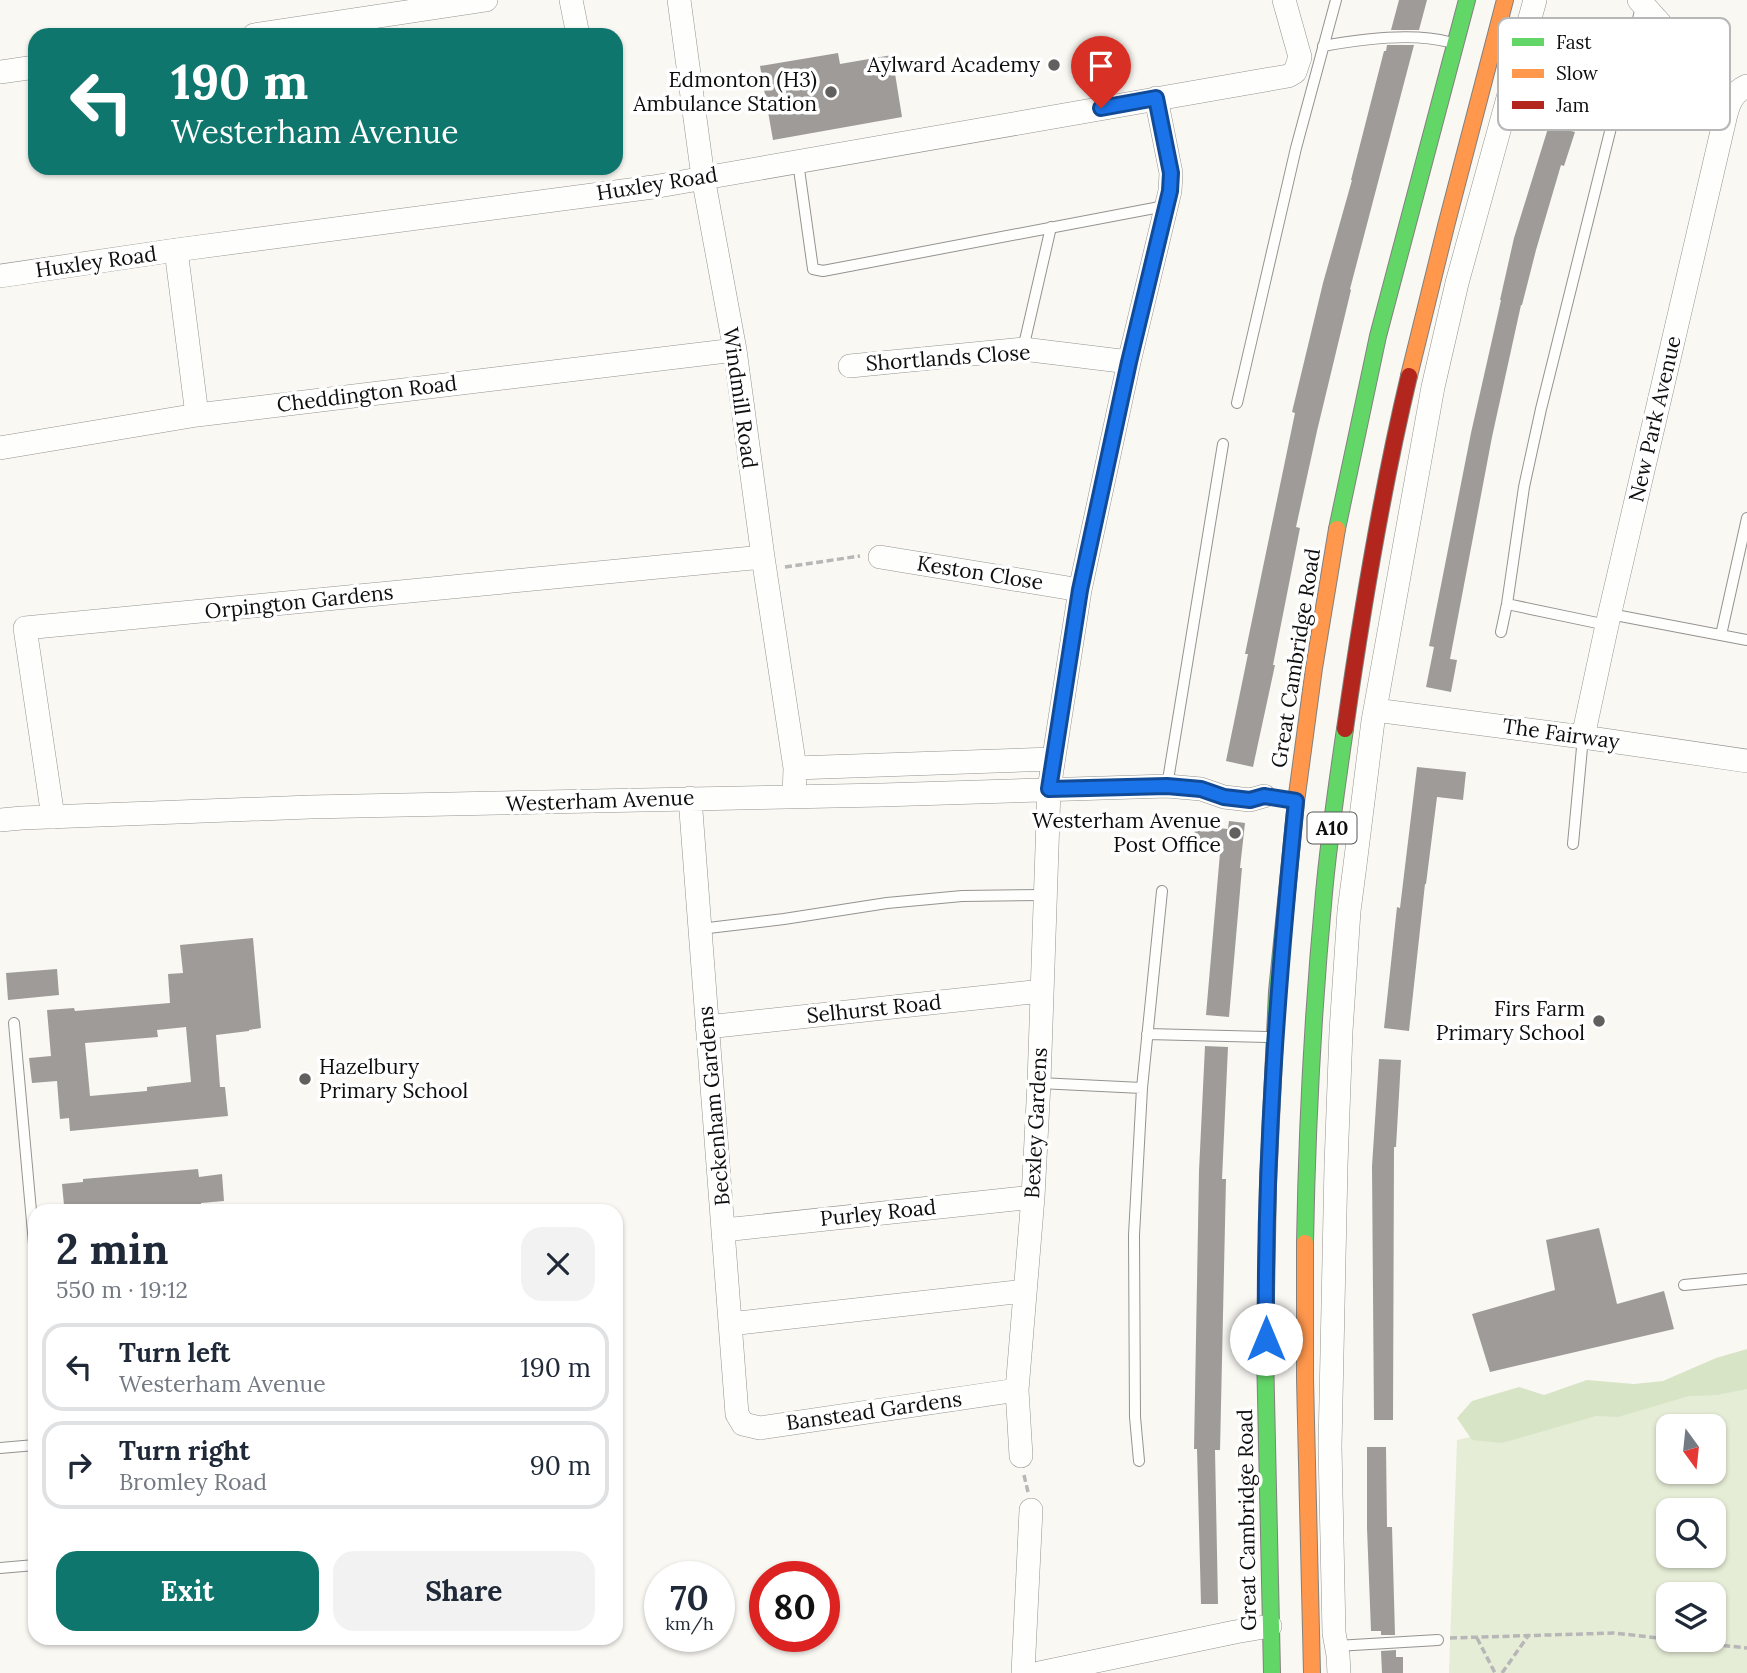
<!DOCTYPE html>
<meta charset="utf-8">
<style>
:root{--surface:#fff;--page:#f2f2f3;--text:#1f2937;--muted:#747a83;--line:#e0e1e3;--accent:#0f766e}
body{margin:0;font-family:Lora,serif;background:var(--page);color:var(--text);height:100vh;display:flex;flex-direction:column;font-size:26px;white-space:nowrap}
*{box-sizing:border-box;margin:0}
p{font-size:23px;color:var(--muted)}
.icon{flex:none;width:38px;height:38px;fill:none;stroke:currentColor;stroke-width:2;stroke-linecap:round;stroke-linejoin:round}
.map{position:relative;flex:1;overflow:hidden}
.drawer{position:absolute;left:28px;top:1204px;width:595px;height:441px;display:flex;flex-direction:column;background:var(--surface);border-radius:21px;box-shadow:0 2px 5px #0004}
.drawer>*{flex:none}
.hud{position:absolute;left:28px;top:28px;width:595px;height:147px;border-radius:21px;box-shadow:0 2px 5px #0004;background:#0f766e;color:#fff;overflow:hidden}
.needle{width:46px;rotate:165deg}
.fabs{position:absolute;left:1656px;top:1414px;display:grid;gap:14px}
.fabs a{display:grid;place-items:center;width:70px;height:70px;border-radius:14px;background:var(--surface);box-shadow:0 2px 5px #0004;font-size:35px}
.speed{position:absolute;left:644px;top:1561px;display:flex;gap:14px;font-size:35px;font-weight:700;text-align:center}
.speed>*{display:grid;place-content:center;width:91px;height:91px;border-radius:50%;background:var(--surface);box-shadow:0 2px 5px #0004;line-height:1}
.speed small{font-size:18px;font-weight:400}
.speed .limit{border:10px solid #d22;background:#fff;color:#111}
.pin{position:absolute;display:grid;place-items:center;width:60px;height:60px;color:#fff;margin:-72px -30px;border-radius:50% 50% 50% 0;rotate:-45deg;box-shadow:0 0 7px #0007}
.pin .icon{rotate:45deg}
.me{position:absolute;width:77px;margin:-38px;rotate:0deg;stroke-linejoin:round;filter:drop-shadow(0 0 5px #0008)}
.turn{display:flex;align-items:center;gap:24px;height:147px;padding:0 28px;font-size:32px}
.turn .icon{width:91px;height:91px;stroke-width:2.5}
.turn b{display:block;font-size:49px;line-height:60px}
.round{display:grid;place-items:center;flex:none;width:74px;height:74px;border-radius:21px;background:var(--page)}
.overview{display:flex;align-items:center;justify-content:space-between;height:119px;padding:0 28px}
h1{font-size:42px;font-weight:700;line-height:52px}
.primary-button{display:flex;gap:14px;margin-top:auto;padding:14px 28px}
.primary-button a{flex:1;height:80px;border-radius:21px;background:var(--accent);color:#fff;font-size:28px;font-weight:700;line-height:80px;text-align:center}
.primary-button a+a{background:var(--page);color:var(--text)}
ul{padding:0;list-style:none}
li{display:flex;align-items:center;gap:21px;height:88px;margin:0 14px 10px;padding:0 14px;border:4px solid var(--line);border-radius:21px}
li div{flex:1}
li b{display:block;font-size:26px}
li em{font-style:normal}
.map>svg:first-child{display:block}
</style>
<div class="map">
<svg width="1747" height="1673" viewBox="0 0 1747 1673">
<rect width="100%" height="100%" fill="#faf8f3"/>
<path fill="#e6edd6" fill-rule="evenodd" d="M1747,1375V1673H1449L1457,1440ZM1668,1426H1713V1472H1668ZM1668,1510H1713V1556H1668ZM1668,1594H1713V1640H1668Z"/>
<path fill="#d7e4c5" d="M1747,1349V1389L1717,1395L1689,1396L1618,1417L1596,1416L1502,1443L1472,1440L1457,1418L1472,1401L1519,1387L1544,1395L1587,1380L1634,1384L1663,1381L1716,1358Z"/>
<path fill="#9e9b98" fill-rule="evenodd" d="M1399,0H1427L1419,30H1391Z
M1578,18L1601,24L1592,56L1589,55L1571,131L1575,132L1564,166L1561,165L1536,250L1522,305H1521L1492,437L1450,659L1457,660L1451,692L1426,687L1434,647L1429,646L1471,433L1501,300H1500L1514,238L1549,125L1565,57L1568,58Z
M1387,45H1414L1350,289L1351,290L1317,431L1296,527L1300,528L1273,665H1275L1253,767L1226,761L1248,654H1245L1295,413L1292,412L1323,283L1352,180H1351L1384,51H1386Z
M838,53L840,64L892,55L902,117L773,140L760,66Z
M1417,767L1466,772L1463,800L1437,797L1426,884H1425L1409,1031L1384,1028L1397,907L1400,908Z
M1229,821L1245,823L1240,868H1242L1229,1017L1206,1015L1220,853L1193,850L1195,826L1228,829Z
M253,938L261,1028L249,1030V1031L216,1035L220,1087H225L228,1116L70,1131L69,1118L60,1119L57,1081L32,1083L29,1058L51,1056L47,1010L74,1008L75,1011L170,1003L168,974L183,973L180,945ZM186,1027L191,1082L147,1087V1091L90,1096L85,1043L158,1037L157,1030Z
M57,969L59,995L8,1000L6,973Z
M1205,1046L1228,1047L1222,1179H1226L1220,1450H1215L1218,1604H1201L1197,1449H1194L1199,1171Z
M1379,1059L1401,1060L1396,1147H1394L1393,1420H1374L1372,1166Z
M198,1169L199,1177L222,1174L224,1201L201,1203V1206L143,1211H71L70,1204L64,1205L62,1184L83,1182V1179Z
M1599,1228L1617,1304L1664,1291L1674,1329L1490,1372L1472,1314L1555,1290L1546,1240Z
M1367,1447H1386L1387,1527H1392L1395,1635H1381V1631H1371L1367,1528Z
M1396,1650V1657H1403V1673H1382L1381,1651Z"/>
<g fill="none" stroke-linecap="round" stroke-linejoin="round">
<g stroke="#949391" stroke-width="12">
<path id="lane" d="M1323,46C1361,39 1412,32 1449,42
M798,162L813,269L823,271L1165,206
M1023,349L1051,227
M1237,403L1296,148L1336,0
M1507,604L1607,625
M1610,614L1747,640
M1501,632L1507,604L1524,487L1541,409L1642,3
M1721,635L1747,518
M1167,786L1223,444
M1573,844L1583,737
M700,929L784,919L887,903L962,896L1045,895
M14,1023L35,1255
M1147,1034L1267,1037
M1039,1083L1142,1088
M1684,1285L1747,1279
M0,1448L35,1445
M1139,1461L1135,1417L1134,1235L1142,1088L1162,891
M0,1568L35,1565
M1336,1646L1438,1640"/>
</g>
<g stroke="#949391" stroke-width="24">
<path id="street" d="M571,0L578,35
M679,0L703,177L735,350L763,557L795,768L794,797
M1639,0L1730,101
M254,35L486,0
M0,72L35,67
M176,250L197,415
M0,276L176,250L653,187L1288,76L1295,72L1300,57L1284,0
M850,366L1023,349L1129,362
M0,448L197,415L735,350
M880,557L1080,590
M1375,710L1583,737L1747,761
M1583,737L1607,625L1726,114C1730,100 1734,92 1747,86
M795,768L1053,759
M690,798L737,1414L743,1424L760,1428L1017,1390
M53,817L25,628L763,557
M0,820L22,818L310,807L882,795L1167,786L1201,789L1224,797L1250,800L1264,796
M707,1027L1042,991
M724,1230L1033,1197
M730,1324L1025,1291
M1021,1456L1017,1390L1033,1197L1039,1083L1049,789L1080,590L1129,362L1170,191L1171,173L1156,98
M1023,1673L1031,1510
M1039,1673L1235,1632L1270,1626
M1339,1673L1338,1655L1334,1633L1330,1447L1336,1165L1341,1031L1349,911L1355,865L1373,721L1433,387L1457,283L1535,0"/>
</g>
<g stroke="#82817e" stroke-width="18">
<path id="fast" d="M1337,529L1378,336L1467,0
M1305,1243C1307,1126 1313,1009 1324,893C1329,838 1337,784 1345,729
M1272,1673L1265,1351L1268,1184L1277,992L1296,802"/>
</g>
<g stroke="#82817e" stroke-width="18">
<path id="slow" d="M1409,376L1446,226L1505,0
M1296,802L1314,668L1337,529
M1305,1243V1379L1312,1673"/>
</g>
<g stroke="#82817e" stroke-width="18">
<path id="jam" d="M1345,729C1362,610 1381,493 1409,376"/>
</g>
<path stroke="#b8b7b7" stroke-width="3.5" stroke-dasharray="7 3.5" stroke-linecap="butt" d="M785,567L860,556
M1024,1475L1028,1492
M1450,1638L1614,1633L1668,1639
M1477,1638L1495,1673
M1671,1640L1747,1648
M1502,1673L1528,1636"/>
<use href="#lane" stroke="#fefefd" stroke-width="10"/>
<use href="#street" stroke="#fefefd" stroke-width="23"/>
<use href="#fast" stroke="#63d668" stroke-width="16"/>
<use href="#slow" stroke="#ff974d" stroke-width="16"/>
<use href="#jam" stroke="#b3261e" stroke-width="16"/>
</g>
<g fill="none" stroke-linecap="round" stroke-linejoin="round">
<g stroke="#114b97" stroke-width="18">
<path id="route" d="M1101,108L1156,98L1171,173L1170,191L1129,362L1080,590L1049,789L1167,786L1201,789L1224,797L1250,800L1264,796L1296,801C1278,980 1264,1159 1266,1339"/>
</g>
<use href="#route" stroke="#1a73e8" stroke-width="12"/>
</g>
<g fill="#61605e" stroke="#fff" stroke-width="2.5">
<circle cx="1054" cy="65" r="7"/>
<circle cx="831" cy="92" r="7"/>
<circle cx="1235" cy="833" r="7"/>
<circle cx="1599" cy="1021" r="7"/>
<circle cx="305" cy="1079" r="7"/>
</g>
<g text-anchor="middle" stroke-width="7" stroke-linejoin="round" paint-order="stroke">
<rect fill="#fff" stroke="#565656" stroke-width="2" x="1307.5" y="812.5" width="49" height="31" rx="5"/>
<g font-size="19" font-weight="bold" fill="#0e0e0e">
<text x="1332" y="835">A10</text>
</g>
<g font-size="21" fill="#0e0e0e" stroke="#fff" text-anchor="end">
<text x="1040" y="72">Aylward Academy</text>
<text x="817" y="87">Edmonton (H3)<tspan x="817" dy="24">Ambulance Station</tspan></text>
<text x="1221" y="828">Westerham Avenue<tspan x="1221" dy="24">Post Office</tspan></text>
<text x="1585" y="1016">Firs Farm<tspan x="1585" dy="24">Primary School</tspan></text>
<text x="319" y="1074" text-anchor="start">Hazelbury<tspan x="319" dy="24">Primary School</tspan></text>
</g>
<g font-size="21" fill="#0e0e0e" stroke="#fff">
<text transform="translate(657 184) rotate(-9)" y="7">Huxley Road</text>
<text transform="translate(96 262) rotate(-8)" y="7">Huxley Road</text>
<text transform="translate(948 358) rotate(-4)" y="7">Shortlands Close</text>
<text transform="translate(367 394) rotate(-7)" y="7">Cheddington Road</text>
<text transform="translate(740 398) rotate(82)" y="7">Windmill Road</text>
<text transform="translate(1655 419) rotate(-77)" y="7">New Park Avenue</text>
<text transform="translate(980 573) rotate(9)" y="7">Keston Close</text>
<text transform="translate(299 602) rotate(-6)" y="7">Orpington Gardens</text>
<text transform="translate(1296 658) rotate(-81)" y="7">Great Cambridge Road</text>
<text transform="translate(1561 734) rotate(8)" y="7">The Fairway</text>
<text transform="translate(600 801) rotate(-2)" y="7">Westerham Avenue</text>
<text transform="translate(874 1009) rotate(-6)" y="7">Selhurst Road</text>
<text transform="translate(714 1106) rotate(-95)" y="7">Beckenham Gardens</text>
<text transform="translate(1036 1123) rotate(-87)" y="7">Bexley Gardens</text>
<text transform="translate(878 1213) rotate(-6)" y="7">Purley Road</text>
<text transform="translate(874 1411) rotate(-8)" y="7">Banstead Gardens</text>
<text transform="translate(1247 1520) rotate(-91)" y="7">Great Cambridge Road</text>
</g>
</g>
<rect x="1498" y="18" width="232" height="112" rx="10" fill="#fff" stroke="#b7b7b7" stroke-width="2"/>
<rect x="1512" y="38" width="32" height="8" fill="#63d668"/>
<rect x="1512" y="69" width="32" height="9" fill="#ff974d"/>
<rect x="1512" y="101" width="32" height="8" fill="#b3261e"/>
<g font-size="19" fill="#0e0e0e">
<text x="1556" y="49">Fast</text>
<text x="1556" y="80">Slow</text>
<text x="1556" y="112">Jam</text>
</g>
</svg>
<div class="fabs">
<a><svg class="needle" viewBox="-14 -14 28 28"><path d="M0-13l5 13h-10z" fill="#e53935"/><path d="M0 13l5-13h-10z" fill="#747a83"/></svg></a>
<a><svg class="icon" aria-label="search" viewBox="0 0 24 24"><circle cx="10" cy="10" r="6"/><path d="M15 15l6 6"/></svg></a>
<a><svg class="icon" aria-label="layers" viewBox="0 0 24 24"><path d="M12 4l9 5-9 5-9-5zM3 14l9 5 9-5"/></svg></a>
</div>
<div class="speed"><div>70<small>km/h</small></div><div class="limit">80</div></div>
<div class="pin" style="left:1101px;top:108px;background:#d93025"><svg class="icon" aria-label="arrive" viewBox="0 0 24 24"><path d="M6 21V4h12l-3 4 3 4H6"/></svg></div>
<svg class="me" style="left:1266px;top:1339px" viewBox="-20 -20 40 40"><circle r="19" fill="#fff"/><path d="M0-13L10 11 0 6-10 11z" fill="#1a73e8"/></svg>
<div class="hud">
<div class="turn"><svg class="icon" aria-label="left" viewBox="0 0 24 24"><path d="M17 20v-9H6M10 6l-5 5 5 5"/></svg><div><b>190 m</b>Westerham Avenue</div></div>
</div>
<section class="drawer">
<div class="overview"><div><h1>2 min</h1><p>550 m · 19:12</p></div><a class="round"><svg class="icon" aria-label="close" viewBox="0 0 24 24"><path d="M6 6l12 12M18 6L6 18"/></svg></a></div>
<ul>
<li><svg class="icon" aria-label="left" viewBox="0 0 24 24"><path d="M17 20v-9H6M10 6l-5 5 5 5"/></svg><div><b>Turn left</b><p>Westerham Avenue</p></div><em>190 m</em></li>
<li><svg class="icon" aria-label="right" viewBox="0 0 24 24"><path d="M7 20v-9h11M14 6l5 5-5 5"/></svg><div><b>Turn right</b><p>Bromley Road</p></div><em>90 m</em></li>
</ul>
<div class="primary-button"><a>Exit</a><a>Share</a></div>
</section>
</div>
